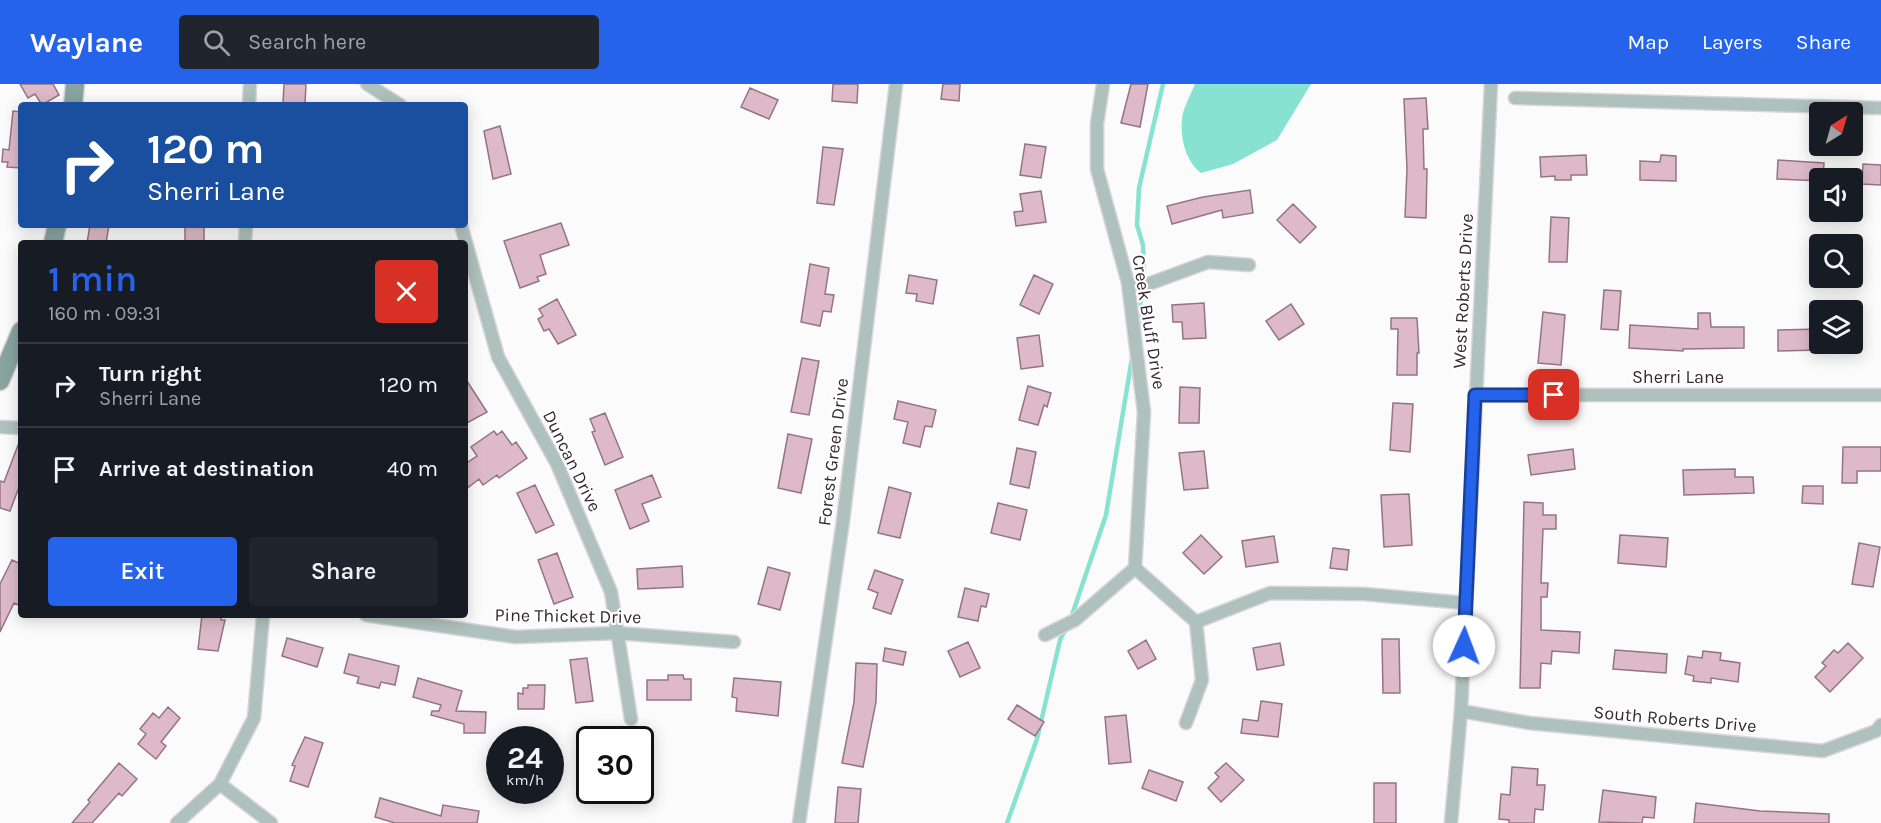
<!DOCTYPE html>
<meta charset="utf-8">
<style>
:root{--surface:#171b24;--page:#20242c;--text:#f1f3f6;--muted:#9ea1a6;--line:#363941;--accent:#2563eb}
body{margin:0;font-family:Karla,sans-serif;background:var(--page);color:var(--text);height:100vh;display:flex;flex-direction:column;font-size:22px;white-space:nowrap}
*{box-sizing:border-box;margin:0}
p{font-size:20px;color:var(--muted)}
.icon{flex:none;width:33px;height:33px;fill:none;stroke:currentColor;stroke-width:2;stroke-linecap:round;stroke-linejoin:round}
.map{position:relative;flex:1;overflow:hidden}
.side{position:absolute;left:18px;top:156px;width:450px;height:378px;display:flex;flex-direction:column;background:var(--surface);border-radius:6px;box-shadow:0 3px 15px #0003}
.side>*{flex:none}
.banner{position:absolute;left:18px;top:18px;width:450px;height:126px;border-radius:6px;box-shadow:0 3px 15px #0003;background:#1a4fa0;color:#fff;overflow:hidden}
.needle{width:39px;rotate:37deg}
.fabs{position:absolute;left:1809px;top:18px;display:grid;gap:12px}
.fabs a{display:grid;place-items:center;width:54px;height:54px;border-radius:6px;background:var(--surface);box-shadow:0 3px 15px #0003;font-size:30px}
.speed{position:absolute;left:486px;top:642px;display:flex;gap:12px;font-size:30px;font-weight:700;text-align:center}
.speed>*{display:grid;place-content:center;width:78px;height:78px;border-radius:50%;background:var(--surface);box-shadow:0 3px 15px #0003;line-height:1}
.speed small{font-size:15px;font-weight:400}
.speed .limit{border:3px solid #111;border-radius:9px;background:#fff;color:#111}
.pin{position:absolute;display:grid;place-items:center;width:51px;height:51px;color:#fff;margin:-26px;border-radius:12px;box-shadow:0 3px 9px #0006}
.me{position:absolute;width:66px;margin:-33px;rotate:2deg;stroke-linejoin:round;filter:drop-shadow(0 0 4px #0008)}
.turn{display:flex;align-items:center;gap:21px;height:126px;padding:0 30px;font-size:27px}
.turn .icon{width:78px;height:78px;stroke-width:2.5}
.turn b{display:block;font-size:42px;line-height:51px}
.round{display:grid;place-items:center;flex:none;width:63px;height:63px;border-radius:6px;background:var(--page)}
.head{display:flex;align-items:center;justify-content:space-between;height:102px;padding:0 30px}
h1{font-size:36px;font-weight:600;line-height:45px;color:var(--accent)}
.button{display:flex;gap:12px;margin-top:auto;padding:12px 30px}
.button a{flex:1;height:69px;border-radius:6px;background:var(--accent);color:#fff;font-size:24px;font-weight:600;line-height:69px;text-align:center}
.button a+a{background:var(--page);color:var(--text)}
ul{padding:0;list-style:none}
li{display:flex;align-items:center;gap:18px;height:84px;padding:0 30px;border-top:2px solid var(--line)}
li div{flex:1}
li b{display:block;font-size:22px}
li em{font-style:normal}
header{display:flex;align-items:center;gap:36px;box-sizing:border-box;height:84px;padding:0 30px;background:var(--accent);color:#fff}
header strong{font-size:28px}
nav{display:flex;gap:33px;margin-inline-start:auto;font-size:21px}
.search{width:420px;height:54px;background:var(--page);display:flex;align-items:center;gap:15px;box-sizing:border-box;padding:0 21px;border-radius:6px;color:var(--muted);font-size:22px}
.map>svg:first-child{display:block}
</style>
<header>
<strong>Waylane</strong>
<div class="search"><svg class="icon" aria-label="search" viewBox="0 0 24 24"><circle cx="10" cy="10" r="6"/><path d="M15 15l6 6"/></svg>Search here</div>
<nav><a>Map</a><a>Layers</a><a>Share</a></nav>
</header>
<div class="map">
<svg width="1881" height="739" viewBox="0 0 1881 739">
<rect width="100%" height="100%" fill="#fbfbfb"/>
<path fill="#87e2d2" d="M1195,0H1311L1277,56L1233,80L1201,89C1186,78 1180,55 1182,36C1182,26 1191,10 1195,0Z"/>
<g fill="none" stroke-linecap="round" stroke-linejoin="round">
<path stroke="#87e2d2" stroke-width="4.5" d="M1138,242L1144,189L1143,161L1137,141L1139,104L1163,0
M1071,534L1106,431L1132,274
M1007,739L1037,655L1060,556L1066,544"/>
</g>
<path fill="#debac9" stroke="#957482" stroke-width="1.5" d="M20,0H53L59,11L42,21L35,10L28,14Z
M284,0H306L305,20L283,19Z
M833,0H858L857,19L832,17Z
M943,0H960L959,17L941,15Z
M1131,0H1148L1140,43L1121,39Z
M750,4L778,16L769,35L741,23Z
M1426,14L1428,45H1423L1424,85H1427L1426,134L1405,133L1407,85L1404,15Z
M13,27L21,28V84L7,83L8,78H2L3,65L9,66Z
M500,42L511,90L493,95L484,47Z
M1025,60L1046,63L1041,94L1020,91Z
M823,63L843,65L834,121L817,119Z
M1586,71L1587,91H1571V96H1555V92L1541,93L1540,73Z
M1661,71L1676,72V97L1640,96V77L1660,78Z
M1778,76L1824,79L1823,94H1820V97L1777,95Z
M1863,80L1881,81V101L1862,100Z
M1250,106L1253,129L1223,134L1222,126L1172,140L1167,122L1203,113Z
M1041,107L1046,138L1016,142L1014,128L1023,127L1020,110Z
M1293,120L1316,143L1300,159L1277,136Z
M1551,133L1569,134L1567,178H1549Z
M561,139L569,161L540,171L546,190L537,193L539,197L520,204L504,157Z
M90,141H109L106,159H87Z
M185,141H204V159H185Z
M810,180L829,184L825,210L834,211L831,228L823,227L820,242L801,238Z
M909,191L937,196L933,220L916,217L917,210L906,209Z
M1034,191L1053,200L1039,230L1020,221Z
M1604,206L1621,207L1618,246L1601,245Z
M557,215L576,251L558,260L549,245L544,247L538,235L543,232L539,225Z
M1204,219L1206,254L1183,255L1182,238H1173L1172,221Z
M1291,220L1304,240L1279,256L1266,237Z
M1543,228L1565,231L1561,281L1538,279Z
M1698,229H1710L1711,243H1744V264L1683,265V267L1629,264L1630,241L1698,245Z
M1391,234H1417L1419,269H1417V291H1397L1398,245H1391Z
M1820,245V266L1778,267V246Z
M1039,251L1043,282L1021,285L1017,254Z
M802,274L819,277L809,331L791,328Z
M465,294L487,328L465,340Z
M1028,302L1051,309L1047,323L1044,321L1038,341L1019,336Z
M1180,303L1200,304L1199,339H1179Z
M898,317L936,326L932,343L925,342L920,363L903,359L908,338L894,335Z
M1393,319L1413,320L1410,368L1390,366Z
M605,329L623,373L605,381L592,348L595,347L590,335Z
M494,347L497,351L502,347L512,361L516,358L527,374L499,394L497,391L483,401L479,395L465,406V380L477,372L471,363Z
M788,350L812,355L801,409L778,404Z
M20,356L21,398L10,427L0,424V397L4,398Z
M1843,363H1881V387H1857V399H1842Z
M1017,364L1036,368L1029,404L1010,400Z
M1573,365L1575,385L1531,391L1528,371Z
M1204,367L1208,404L1184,406L1179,369Z
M1735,385V393H1753L1754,409L1684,411L1683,386Z
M652,391L661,413L642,420L649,437L630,445L615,406Z
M535,401L554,441L536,449L517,409Z
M1803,402H1823V420L1802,419Z
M889,403L911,409L900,454L878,449Z
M1409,410L1412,461L1384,463L1381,411Z
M1524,418L1543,419V431H1556V445H1543L1541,499H1548L1547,513H1541V546L1580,548L1579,569L1552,567L1551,580L1541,579L1540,604H1520Z
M998,419L1027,426L1020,456L991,449Z
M1201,451L1222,473L1204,490L1183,469Z
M1620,451L1668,454L1666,483L1618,479Z
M1274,452L1278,478L1246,483L1242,457Z
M1859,459L1880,463L1873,503L1852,500Z
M1333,464L1349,466L1347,486L1330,484Z
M557,469L573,513L554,520L538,476Z
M12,476L21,480V522L14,519L0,548V500Z
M682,482L683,503L638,505L637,485Z
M768,483L790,489L780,526L758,520Z
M875,486L903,496L891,530L873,524L878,509L868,505Z
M965,504L989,510L986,523L981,522L978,537L958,533Z
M202,531H221V536H225L218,567L198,565Z
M287,554L323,564L317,583L282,572Z
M1382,555H1399L1400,609H1383Z
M1146,556L1156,575L1138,585L1128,567Z
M968,558L980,584L960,593L948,567Z
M1280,559L1284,581L1257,586L1253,564Z
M1848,559L1863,574L1830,608L1815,593L1826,582L1822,579L1834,566L1838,569Z
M885,564L906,568L903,581L883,577Z
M1615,566L1667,570L1666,589L1613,585Z
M1703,567L1721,569L1720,576L1740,579L1738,598L1711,594V599L1693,597L1694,592L1685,590L1688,572L1702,574Z
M349,570L399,582L395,601L381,598L379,604L357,599L359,593L344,589Z
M587,574L593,617L576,619L570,576Z
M856,579L877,580L876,618L863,683L842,679L854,618Z
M668,591H683L684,595H691V616H647V596H668Z
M418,594L462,607L456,627L486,628L485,649H464V640L431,631L432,627H439L441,621L413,613Z
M734,594L781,598L778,632L736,627L737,614L732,613Z
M528,601H545L544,625H518V609L523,610V604H528Z
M1261,617L1282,620L1278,653L1241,649L1243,635L1258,637Z
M1017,621L1044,638L1035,652L1008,635Z
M168,623L180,634L161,658L166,662L156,675L138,660L146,650L140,645L153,629L159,634Z
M1126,631L1131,678L1109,680L1105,633Z
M305,653L323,659L308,703L290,697L295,682L292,681Z
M119,679L137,695L122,712L119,709L92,739H72L90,718L88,716Z
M1226,679L1244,696L1221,718L1208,704L1219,693L1215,689Z
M1512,683L1538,685L1537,701H1545L1543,726L1535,725L1534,739H1509V736L1499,735L1501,710L1510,711Z
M1149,686L1183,698L1176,717L1142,704Z
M1374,699H1396V739H1374Z
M838,703L861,705L858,739H835Z
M1603,706L1656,713L1654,734L1643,733L1642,739L1599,738Z
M380,714L441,732L443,721L479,727L477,739H395L375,733Z
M1696,719L1760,727L1829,730V739H1694Z"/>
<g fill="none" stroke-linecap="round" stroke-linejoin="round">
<g stroke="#d8d5d6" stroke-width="15">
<path id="street" d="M367,0L400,21
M1103,0L1097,40V85L1128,199L1144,328L1135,484
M1515,14L1881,24
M249,21L250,0
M461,141L498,273L557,380L611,508L631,635
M245,159L246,141
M1128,199L1143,202L1208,178L1249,181
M1475,311H1881
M0,343L21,344
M1135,484L1196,538L1202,596L1186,639
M366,531L516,553L617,549L734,558
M1196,538L1270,509L1364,510L1465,519
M1045,551L1075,536L1135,484
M1461,627L1529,639L1823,667L1876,647L1881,641
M220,700L271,739
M177,739L220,700L254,634L263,531
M799,739L843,437L896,0
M1451,739L1461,627L1491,0"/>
</g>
<g stroke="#d8d5d6" stroke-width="21">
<path id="secondary" d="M73,21L75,0
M53,159L57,141
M0,297L21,247"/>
</g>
<use href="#street" stroke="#afc1bd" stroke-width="12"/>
<use href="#secondary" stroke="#89a49f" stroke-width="18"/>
</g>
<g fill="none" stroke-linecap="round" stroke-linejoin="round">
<g stroke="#184099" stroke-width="15">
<path id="route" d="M1464,562L1475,311H1554"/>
</g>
<use href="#route" stroke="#2563eb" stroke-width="10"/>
</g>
<g text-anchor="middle" stroke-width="4.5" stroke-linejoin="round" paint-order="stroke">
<g font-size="18" fill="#36282e" stroke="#fff">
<text transform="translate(1463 207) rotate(-87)" y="6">West Roberts Drive</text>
<text transform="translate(1149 238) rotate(81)" y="6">Creek Bluff Drive</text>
<text x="1678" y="299">Sherri Lane</text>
<text transform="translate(833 368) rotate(-83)" y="6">Forest Green Drive</text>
<text transform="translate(572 377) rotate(64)" y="6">Duncan Drive</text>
<text transform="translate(568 532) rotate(1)" y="6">Pine Thicket Drive</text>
<text transform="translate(1675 635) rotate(5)" y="6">South Roberts Drive</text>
</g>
</g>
</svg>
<div class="fabs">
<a><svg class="needle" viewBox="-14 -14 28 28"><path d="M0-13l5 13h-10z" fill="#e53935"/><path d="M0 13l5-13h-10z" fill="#9ea1a6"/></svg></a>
<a><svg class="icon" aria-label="sound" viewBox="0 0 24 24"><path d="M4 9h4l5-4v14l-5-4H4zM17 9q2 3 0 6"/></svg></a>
<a><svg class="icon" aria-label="search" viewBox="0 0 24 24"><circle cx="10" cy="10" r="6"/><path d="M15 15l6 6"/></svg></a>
<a><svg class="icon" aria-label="layers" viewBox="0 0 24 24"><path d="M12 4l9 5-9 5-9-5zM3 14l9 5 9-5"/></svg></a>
</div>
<div class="speed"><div>24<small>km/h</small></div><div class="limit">30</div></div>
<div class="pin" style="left:1554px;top:311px;background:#d93025"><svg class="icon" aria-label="arrive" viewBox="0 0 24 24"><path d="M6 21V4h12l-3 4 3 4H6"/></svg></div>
<svg class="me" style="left:1464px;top:562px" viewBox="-20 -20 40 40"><circle r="19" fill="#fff"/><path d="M0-13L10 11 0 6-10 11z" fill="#2563eb"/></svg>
<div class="banner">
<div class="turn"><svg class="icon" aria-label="right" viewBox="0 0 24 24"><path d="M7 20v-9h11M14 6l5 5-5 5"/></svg><div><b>120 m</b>Sherri Lane</div></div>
</div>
<section class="side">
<div class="head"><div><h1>1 min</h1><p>160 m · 09:31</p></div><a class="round" style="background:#d93025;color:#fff"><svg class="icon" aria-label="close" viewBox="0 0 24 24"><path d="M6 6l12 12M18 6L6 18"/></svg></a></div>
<ul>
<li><svg class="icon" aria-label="right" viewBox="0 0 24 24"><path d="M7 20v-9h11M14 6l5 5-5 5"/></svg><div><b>Turn right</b><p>Sherri Lane</p></div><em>120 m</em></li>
<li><svg class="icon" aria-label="arrive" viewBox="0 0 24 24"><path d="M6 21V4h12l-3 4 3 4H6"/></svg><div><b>Arrive at destination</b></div><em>40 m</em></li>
</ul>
<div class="button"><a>Exit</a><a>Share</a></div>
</section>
</div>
